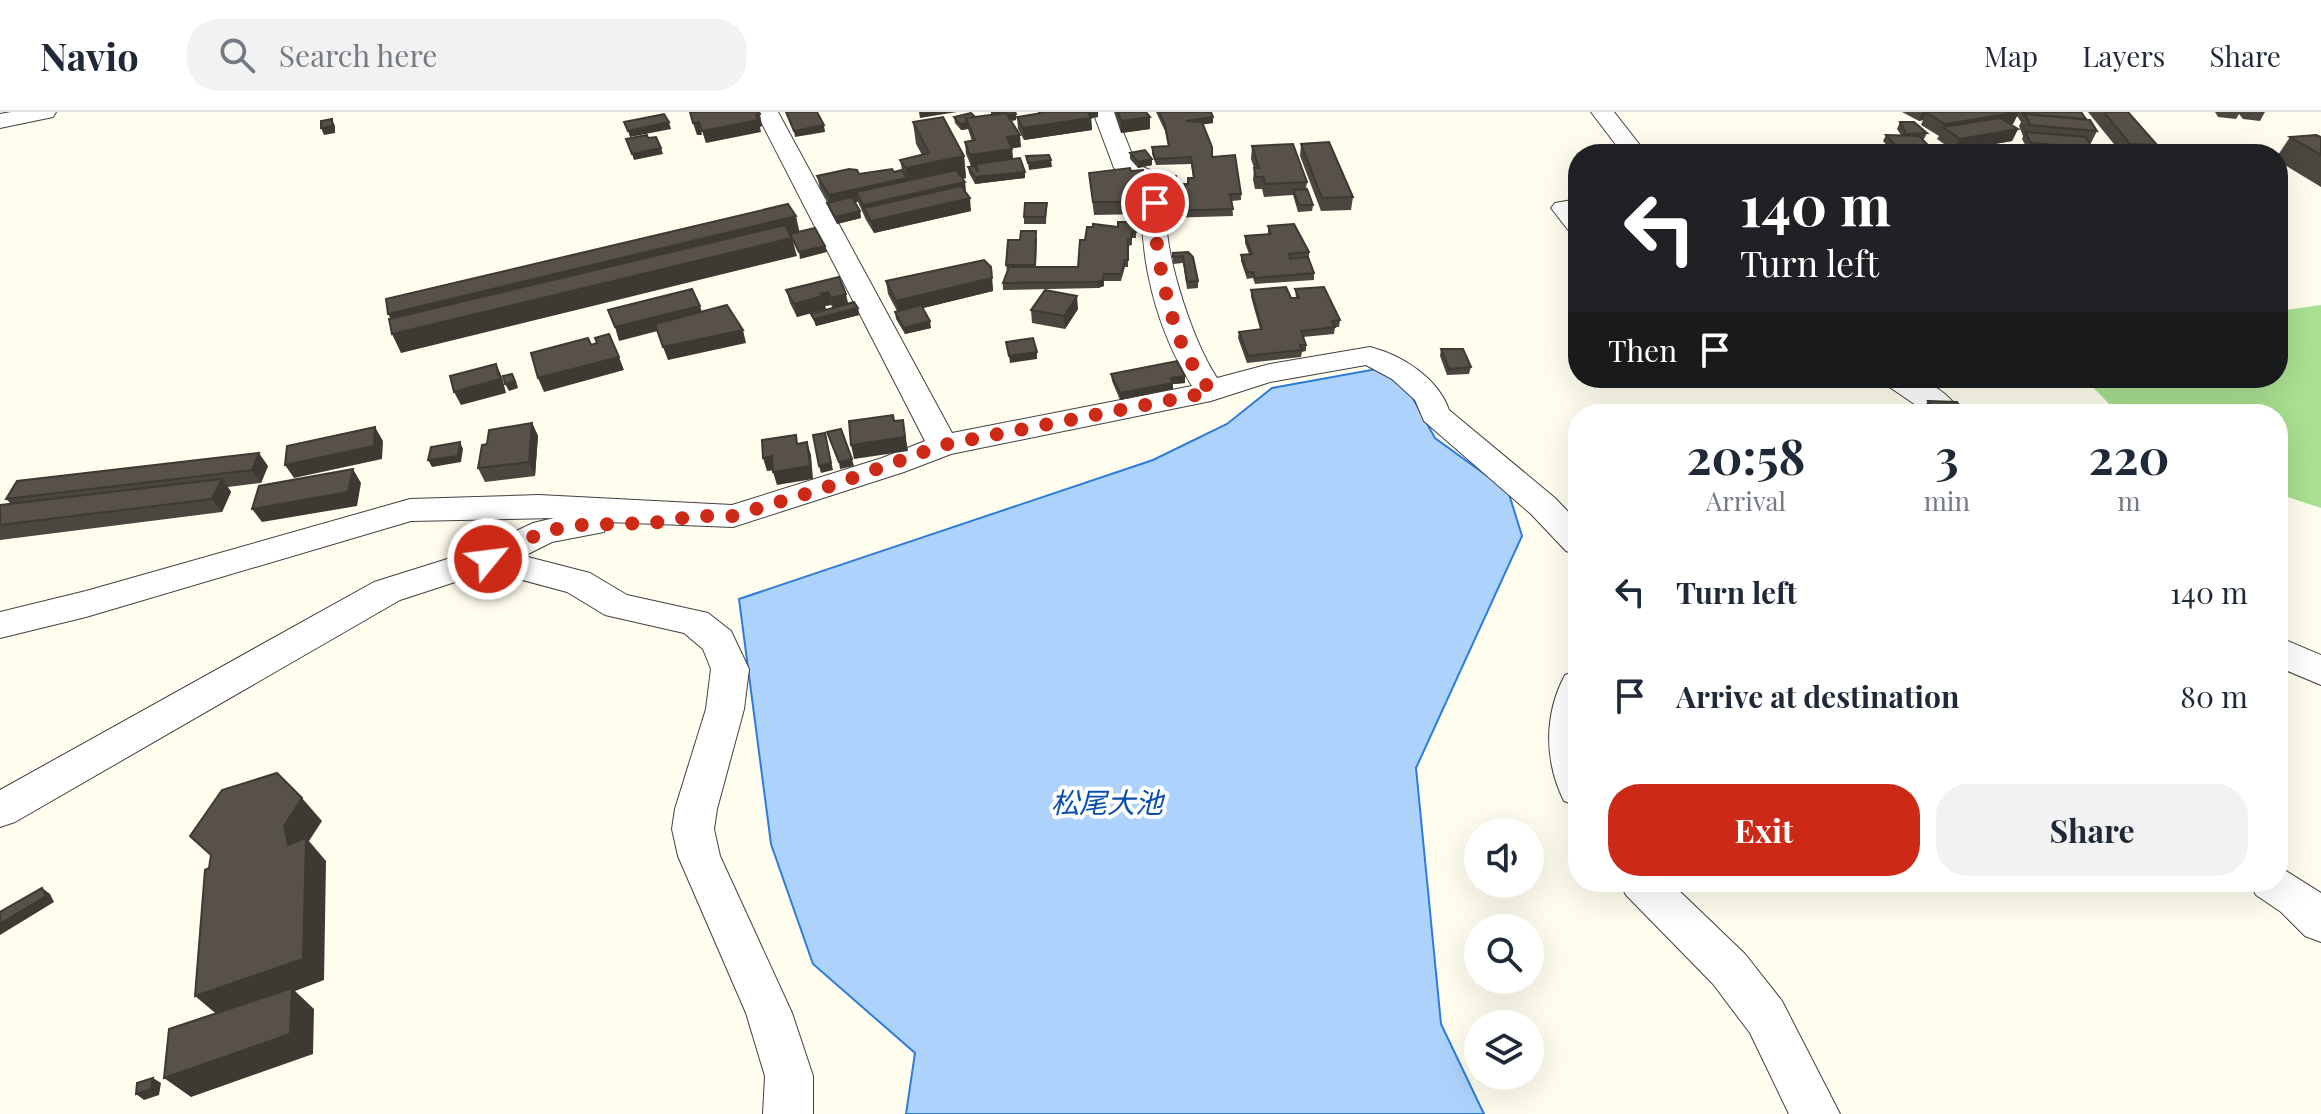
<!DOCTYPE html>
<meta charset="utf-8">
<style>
:root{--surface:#fff;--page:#f2f2f3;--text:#1f2937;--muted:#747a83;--line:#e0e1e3;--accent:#cc2917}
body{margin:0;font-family:"Playfair Display","Noto Sans JP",serif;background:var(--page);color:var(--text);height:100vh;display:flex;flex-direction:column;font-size:30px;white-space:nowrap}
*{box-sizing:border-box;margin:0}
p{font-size:26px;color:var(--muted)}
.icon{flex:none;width:44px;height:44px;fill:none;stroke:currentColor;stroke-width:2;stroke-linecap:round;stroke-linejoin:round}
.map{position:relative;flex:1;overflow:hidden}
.details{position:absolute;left:1568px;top:292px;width:720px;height:488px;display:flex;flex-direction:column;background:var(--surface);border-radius:32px;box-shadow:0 8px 32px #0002}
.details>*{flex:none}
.guide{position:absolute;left:1568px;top:32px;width:720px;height:244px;border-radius:32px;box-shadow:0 8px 32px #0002;background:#202124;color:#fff;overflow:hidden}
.controls{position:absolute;left:1464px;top:706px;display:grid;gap:16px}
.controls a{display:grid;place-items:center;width:80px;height:80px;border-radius:50%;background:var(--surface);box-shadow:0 8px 32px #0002;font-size:40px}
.pin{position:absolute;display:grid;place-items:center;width:68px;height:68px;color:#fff;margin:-34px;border:4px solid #fff;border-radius:50%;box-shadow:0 2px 8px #0007}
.me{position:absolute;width:88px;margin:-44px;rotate:61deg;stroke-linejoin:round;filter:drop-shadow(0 0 6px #0008)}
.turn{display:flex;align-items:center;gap:28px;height:168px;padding:0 40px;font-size:36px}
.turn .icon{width:104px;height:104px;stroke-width:2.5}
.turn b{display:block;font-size:56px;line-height:68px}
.then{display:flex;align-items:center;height:76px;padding:0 40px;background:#0003;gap:16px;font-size:30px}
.eta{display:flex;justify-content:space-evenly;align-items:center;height:136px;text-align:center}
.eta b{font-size:48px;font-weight:700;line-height:56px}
.action{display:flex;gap:16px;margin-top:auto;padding:16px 40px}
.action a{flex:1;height:92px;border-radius:32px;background:var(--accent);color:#fff;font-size:32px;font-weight:700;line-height:92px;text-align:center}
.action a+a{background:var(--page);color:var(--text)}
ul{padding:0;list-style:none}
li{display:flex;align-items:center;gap:24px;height:104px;padding:0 40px}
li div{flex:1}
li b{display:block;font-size:30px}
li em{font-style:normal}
header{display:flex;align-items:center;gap:48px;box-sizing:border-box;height:112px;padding:0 40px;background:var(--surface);border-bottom:2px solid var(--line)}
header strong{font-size:38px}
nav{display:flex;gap:44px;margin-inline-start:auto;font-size:28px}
.search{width:560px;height:72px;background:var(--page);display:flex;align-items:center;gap:20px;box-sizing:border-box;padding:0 28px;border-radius:32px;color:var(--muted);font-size:30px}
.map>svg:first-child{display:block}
</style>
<header>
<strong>Navio</strong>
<div class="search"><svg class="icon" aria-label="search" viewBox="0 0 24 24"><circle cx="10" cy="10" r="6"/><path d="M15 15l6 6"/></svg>Search here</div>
<nav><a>Map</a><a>Layers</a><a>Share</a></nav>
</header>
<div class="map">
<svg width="2321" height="1002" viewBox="0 0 2321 1002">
<rect width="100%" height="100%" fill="#fffeee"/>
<path fill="#a9e091" d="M2321,193V396L2278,382V302H2119L2084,266H2278V199Z"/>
<path fill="#add3fc" stroke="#2d7cdb" stroke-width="2" d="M1382,256L1405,272L1435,326L1508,379L1522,424L1416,656L1441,912L1484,1002H906L915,941L813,852L771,732L739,487L1153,348L1227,312L1272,276Z"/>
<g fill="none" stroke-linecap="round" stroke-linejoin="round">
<g stroke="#414141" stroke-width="2">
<path id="minor" d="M11,0H56L53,5L0,16V2Z
M756,0H778L952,321L1192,274C1156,217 1137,143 1143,75L1114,56L1093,0H1115L1136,52C1144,56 1164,62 1168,71C1172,81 1165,97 1166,108C1168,153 1193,229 1217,266L1270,252L1370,235C1402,243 1438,266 1449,298L1555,386L1578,410V443L1566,439L1531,402L1424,309L1415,288L1392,267L1366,253L1270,270L1211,289L951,342L904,360L733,415L607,410L604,420L552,430L524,444L590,461L627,483L708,501L731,519L749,557L744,597L717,697L714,717L720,744L792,901L813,964V1002H763L765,964L746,901L678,744L672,717L675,697L706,597L711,557L703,537L684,521L605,503L567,480L489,459L400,488L15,710L0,715V678L374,470L476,438L533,411L554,406L411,409L86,505L0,526V500L86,479L410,387L539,383L732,393L882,346L925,329Z
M1591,0H1614L1647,42H1623Z
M1578,87V122L1569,119L1551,96L1555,91Z
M1881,266C1917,266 1941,269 1962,302H1929L1885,272Z
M2278,525L2321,543V573L2278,555Z
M1578,558V694L1564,689C1544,649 1544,602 1565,563Z
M2278,754L2321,781V830L2305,824L2281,800L2256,783L2249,770H2278Z
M1619,770H1670L1745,842L1782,889L1840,1002H1789L1750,921L1713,872L1626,783Z"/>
</g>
<use href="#minor" fill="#fff" fill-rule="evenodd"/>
</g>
<path fill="#4b463f" d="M991,0H1015L1016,8L1011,9L1021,35L1012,36L1013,47L1025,60V66L975,72L969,61L968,55L971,54L966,42L965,30L972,29L968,17L961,18L955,11L954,5H975L991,3Z
M1038,0H1098V5L1091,6L1092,18L1024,28L1018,17L1017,5L1038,2Z
M1114,0H1146L1150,5V17L1121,21Z
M1156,0H1211L1213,5V11L1203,12L1212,45L1241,82V88L1232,89L1233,104L1165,106L1163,77L1167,76V65L1177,70V76L1182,85H1185L1184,72H1188V66H1193L1191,52L1156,53L1152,42V35L1168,34L1165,19Z
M1902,0H2081L2097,19L2091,31H2089L2092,36L2089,42L2028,38L2022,27L2023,24L2019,14L2021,10L2017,4L2013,12H2011L2018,17L2012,29L1954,39L1937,27L1939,24L1921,13L1923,8L1919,9Z
M2088,0H2128L2157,33L2151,42H2122Z
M2215,0H2265L2260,9L2243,7L2239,2L2236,7L2218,5Z
M913,10L964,44L966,66L963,67L965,70L966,81L971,99L874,121L866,108L858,90H855L860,99L861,106L837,112L829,97L828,90L820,76L817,64L859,62L894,60L902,58L900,48L922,43L916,32Z
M1900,10L1927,21L1924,27L1923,28L1932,37L1930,42H1891L1889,40L1890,37L1883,29L1886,23H1901L1897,17Z
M2290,25H2321V75L2278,49V43Z
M1301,32L1353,85L1351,98L1321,99L1300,44Z
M1252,34L1307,70L1306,77L1313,93L1312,99L1298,100L1293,83L1264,85L1262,77H1255L1253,68L1254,56L1251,47Z
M1130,41L1152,53L1138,56L1130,47Z
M1143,58L1142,102L1094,103L1089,61Z
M1047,91L1046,112H1024V105Z
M1136,110V126H1132V133L1128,134V155H1125L1121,169H1104V174L1098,176L1003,178V171L1007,160L1006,153L1020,128L1037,126L1036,155H1078L1085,128L1118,115Z
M1268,114L1309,140V147L1314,161V168L1255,172L1253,166L1247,167L1241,149V143L1249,142L1245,131V124L1268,123Z
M1188,140L1198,169V176L1187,177L1183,151L1173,152V141Z
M991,155L993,179L923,196L931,216L905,222L896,207L895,200L897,199L888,182L886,169Z
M839,165L848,192L858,196L859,203L816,214L811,202L833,196L831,193L825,194L826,197L797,205L790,191L786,178Z
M1295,177L1340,208L1339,215H1335L1334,222L1303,225L1306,233V239L1302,240L1301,245L1247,251L1238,226L1239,220L1260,217L1251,185V178L1291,186H1296Z
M1078,197L1065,217L1032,211L1031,198Z
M1441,237L1471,255L1469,262L1447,263L1440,244Z
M1111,262L1185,264V271L1173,272V277L1120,288L1112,269Z
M1928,289L1964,301L1963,302H1928L1924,295Z
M532,311L538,324L535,364L485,370L478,356Z
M268,354L261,371L228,375L231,380L222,400L0,428V394L11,392L6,387Z"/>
<path fill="#3d3933" d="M919,0H957L920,6Z
M1085,0H1098V5L1085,7Z
M1922,0H1972L1927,1L1923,8L1919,9Z
M2019,0L2013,12L1954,22L1943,15L1945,12Z
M760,2L762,14L760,15L761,20L706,31L702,19Z
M1016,2V8L995,11V5Z
M1150,5V17L1121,21V9Z
M1213,5V11L1186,15V9Z
M1091,6L1092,18L1024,28L1023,16Z
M332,7L335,14V21L324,23L321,16Z
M669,10L671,17L630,25L628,19Z
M699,10L702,23H697L693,11Z
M967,11L968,17L961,18L960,12Z
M824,13L825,20L795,25L794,19Z
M2018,17L2012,29L1954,39L1960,27Z
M1020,23L1021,35L1008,37L1007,25Z
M661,36L663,42L634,48L632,42Z
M1012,37L1013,49L971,55L970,43Z
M964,44L966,66L909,78L856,80L858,90L831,96L829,83L907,66L906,56Z
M1152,47V53L1138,56V50Z
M1051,48L1052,55L1029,58L1028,51Z
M1025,60V66L975,72V65Z
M965,70L966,82L864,96L863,93Z
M970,86L971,99L874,121L871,109Z
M860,99L861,106L837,112L835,105Z
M796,104L800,122L398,220L388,202Z
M792,126L797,144L401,241L392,222Z
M825,134L827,140L800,147L799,140Z
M992,166L993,179L899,202L896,189Z
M1103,168L1104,174L1098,176L1097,170Z
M828,180L831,193L825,194L826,197L797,205L794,192Z
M846,182L849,195L834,199L831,186Z
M1077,184L1078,197L1065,217L1064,204Z
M700,194L704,207L619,229L615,215Z
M858,196L859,203L816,214L814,207Z
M930,209L931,216L905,222L904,216Z
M743,218L746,231L668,248L663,235Z
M1037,240V247L1010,251L1009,244Z
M619,245L624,258L544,280L538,266Z
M496,252L502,265L506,281L461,293L454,280Z
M1185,264V271L1173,272V277L1120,288V281L1171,266Z
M516,269L518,276L509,279L505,272Z
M903,308L908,339L854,347L851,333Z
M532,311L538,324L535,364L529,350Z
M375,315L383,329L382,347L294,366L285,353Z
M825,321L833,358L821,361L819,354Z
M460,330L463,337L461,350L432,355L428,348Z
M807,330L811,343L813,367L777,373L773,360Z
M259,341L268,354L261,371L252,358Z
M772,344L776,358L767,359L763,346Z
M852,347L854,354L840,357L839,350Z
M353,357L361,371L357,394L262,410L252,397Z
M222,367L231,380L222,400L212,387Z
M302,686L322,709L309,729L326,749L324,868L295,879L314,897L313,942L191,985L164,966L220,905L195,884L284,714Z
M42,776L50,782L54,790L0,823V812Z
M153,966L161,971L159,983L144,988L136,982Z"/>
<path fill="#575149" stroke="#3d3933" stroke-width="2" d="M690,0H759L760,2L756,3L758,8L702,19L699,10L693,11Z
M786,0H817L824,13L794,19Z
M992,0H1015L1016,2L1008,3L1006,1L994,3Z
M1041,0H1088L1091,6L1023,16L1017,5L1042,1Z
M1118,0H1146L1150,5L1121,9Z
M1159,0H1211L1213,5L1186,9L1202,10L1212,35V45L1235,43L1241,82H1230L1233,97L1165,99L1163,77L1180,76L1182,85H1187L1184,72H1188V66H1194L1191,45L1155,47L1152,35L1169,34L1165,13Z
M1932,0H2019L1945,12L1927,1Z
M2022,0H2081L2086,7L2025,2L2024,4Z
M2104,0H2128L2157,33L2130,32Z
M971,1L975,5L966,6L967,11L960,12L954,5Z
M1006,1L1020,23L1007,25L1012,37L970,43L965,30L975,28L966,6Z
M664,2L669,10L628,19L624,10Z
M2025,2L2090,8L2097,19L2030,13Z
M943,5L964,44L906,56L900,48L929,41L913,10Z
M2000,6L2018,17L1960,27L1943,15Z
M332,7V14L321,16V9Z
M1900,10H1914L1927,21L1906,22Z
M2025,20L2086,25L2092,36L2031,31Z
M647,23L648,26L656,25L661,36L632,42L626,27Z
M1886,23L1919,24L1932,37L1896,38L1892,34H1896Z
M2316,23L2321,25V43L2290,25Z
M1329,30L1353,85L1322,86L1301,32Z
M1293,32L1307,70L1265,72L1263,65H1256L1254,56H1259L1252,34Z
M1145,38L1152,47L1138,50L1130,41Z
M1049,43L1051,48L1028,51L1026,44Z
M1020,46L1025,60L975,65L968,55L974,54L978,60L976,52Z
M1130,56L1131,59L1143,58L1142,90H1093L1089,61Z
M849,57L857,58L859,62L892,57L894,60L902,58L907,66L829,83L817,64Z
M956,58L965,70L863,93L856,80Z
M1176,64L1177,70H1167V65Z
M961,74L970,86L871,109L864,96Z
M1307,77L1313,93H1299L1293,78Z
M852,85L860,99L835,105L827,91Z
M1025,91H1047L1045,105H1024Z
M788,92L796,104L388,202L386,187Z
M1118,110H1136V120H1132L1131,127H1128V148H1125L1121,162H1104L1103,168L1097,170L1003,171L1009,155H1078L1080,128H1085L1087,115H1093V112L1118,115Z
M1294,112L1309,140L1289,142L1290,147L1308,145L1314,161L1255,166L1253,160H1247L1241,143L1252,142L1245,124L1271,122L1268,114Z
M785,113L792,126L392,222L389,207Z
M815,116L825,134L799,140L790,122Z
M1021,119H1036L1035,153H1006L1008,128H1020Z
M1188,140L1193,145L1198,169L1187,170L1183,144L1173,145V141Z
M984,148L991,155L992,166L896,189L886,169Z
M839,165L846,182L831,186L828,180L821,182L823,184L794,192L786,178Z
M1286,175L1291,186H1299L1295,177L1324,175L1340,208L1332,209L1335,215L1301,219L1306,233H1300L1302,238L1248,244L1239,220L1262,217L1251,178Z
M692,177L700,194L615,215L608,198Z
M1045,178L1077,184L1064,204L1031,198Z
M854,190L858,196L814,207L811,202Z
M727,193L743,218L663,235L655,212Z
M921,193L930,209L904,216L895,200Z
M609,222L619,245L538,266L531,241L588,226L591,233L597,231L595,226Z
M1033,226L1037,240L1009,244L1006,230Z
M1441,237H1463L1471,255L1449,257Z
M1177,249L1185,264L1171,266L1173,271L1120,281L1111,262Z
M496,252L500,267L454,280L450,264Z
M512,262L515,269L505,272L503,264Z
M1928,289L1957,290L1964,301L1934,300Z
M893,303L894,309L903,308L905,325L851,333L849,309Z
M532,311L529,350L478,356L482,333L487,332L489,318Z
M375,315L374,334L285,353L287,334Z
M841,317L852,347L839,350L827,320Z
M825,321L831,351L819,354L813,323Z
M796,323L797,332L807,330L810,354L773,360L772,344L763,346L762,328Z
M460,330L458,344L428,348L431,335Z
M259,341L252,358L6,387L17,369Z
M353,357L348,380L252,397L259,374Z
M222,367L212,387L0,413V393Z
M277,661L302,686L284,714L288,733L306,726L303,847L195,884L205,758L209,756L211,743L190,724L222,678Z
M42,776L46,784L0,812V800Z
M292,876L290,922L164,966L169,917Z
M153,966L151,977L136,982L137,971Z"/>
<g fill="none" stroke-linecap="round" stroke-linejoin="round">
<path stroke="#cc2917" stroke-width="14" stroke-dasharray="0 25.2" d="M488,447L545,419L580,413L653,411L695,404H733L822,377L943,333L1211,280C1203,268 1194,256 1187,243C1169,209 1152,129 1155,91"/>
</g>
<g text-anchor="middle" stroke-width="8" stroke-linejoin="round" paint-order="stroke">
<g font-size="28" font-style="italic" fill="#0a4eac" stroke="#fff">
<text x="1107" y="701">松尾大池</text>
</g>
</g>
</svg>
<div class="controls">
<a><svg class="icon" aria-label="sound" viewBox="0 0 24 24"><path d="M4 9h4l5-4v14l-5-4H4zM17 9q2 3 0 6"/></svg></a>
<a><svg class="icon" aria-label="search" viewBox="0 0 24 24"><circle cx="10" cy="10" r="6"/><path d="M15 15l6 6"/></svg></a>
<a><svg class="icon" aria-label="layers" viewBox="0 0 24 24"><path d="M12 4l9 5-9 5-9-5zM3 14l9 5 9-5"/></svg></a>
</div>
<div class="pin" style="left:1155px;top:91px;background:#d93025"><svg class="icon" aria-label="arrive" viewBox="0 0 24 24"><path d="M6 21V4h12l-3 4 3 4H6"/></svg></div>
<svg class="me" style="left:488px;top:447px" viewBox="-20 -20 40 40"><circle r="17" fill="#cc2917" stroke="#fff" stroke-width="3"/><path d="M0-11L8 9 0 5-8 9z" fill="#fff"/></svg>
<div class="guide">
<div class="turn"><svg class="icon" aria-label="left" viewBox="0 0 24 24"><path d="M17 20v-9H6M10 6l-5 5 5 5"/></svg><div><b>140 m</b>Turn left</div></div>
<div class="then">Then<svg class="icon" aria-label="arrive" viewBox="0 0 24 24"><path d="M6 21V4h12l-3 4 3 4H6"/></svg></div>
</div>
<section class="details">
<div class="eta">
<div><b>20:58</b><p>Arrival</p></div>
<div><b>3</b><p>min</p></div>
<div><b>220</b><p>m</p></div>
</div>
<ul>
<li><svg class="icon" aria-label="left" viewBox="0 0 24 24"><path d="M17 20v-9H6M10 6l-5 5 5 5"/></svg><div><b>Turn left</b></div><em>140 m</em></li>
<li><svg class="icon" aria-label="arrive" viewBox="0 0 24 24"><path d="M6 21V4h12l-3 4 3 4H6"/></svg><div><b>Arrive at destination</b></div><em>80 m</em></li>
</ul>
<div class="action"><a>Exit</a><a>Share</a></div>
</section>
</div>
